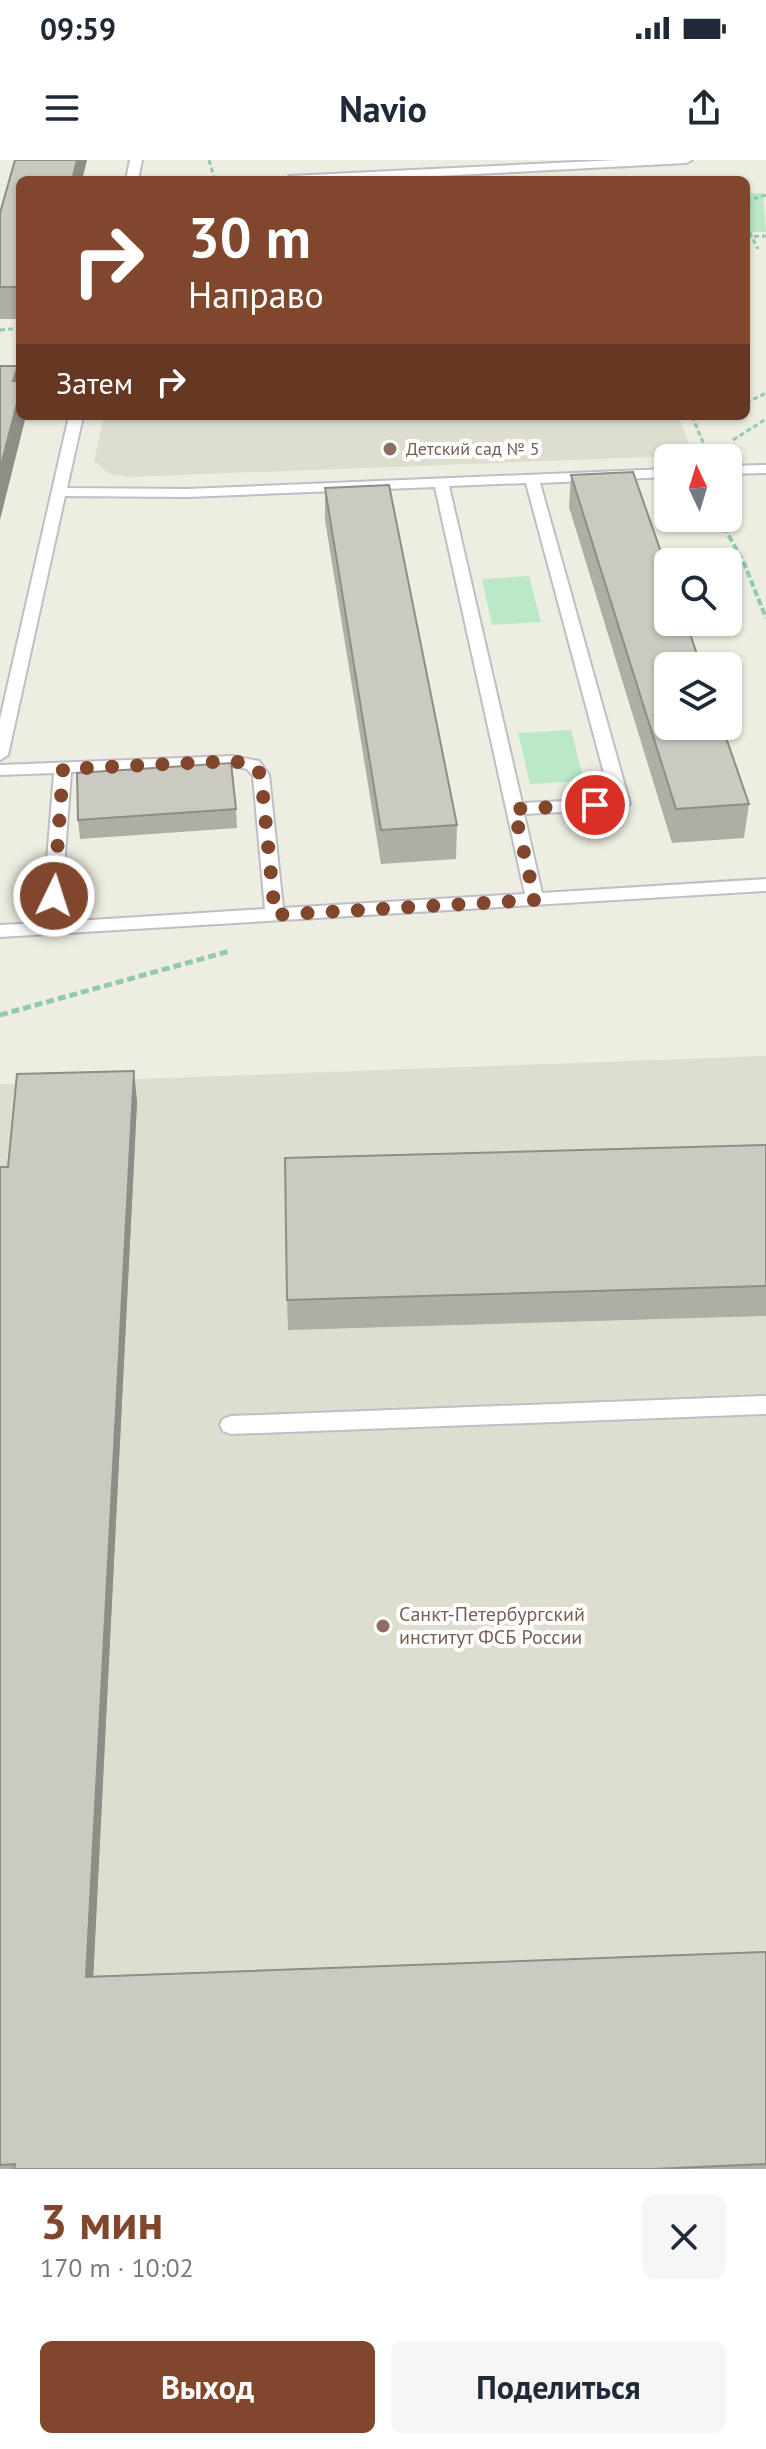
<!DOCTYPE html>
<html lang="ru">
<meta charset="utf-8">
<style>
:root{--surface:#fff;--page:#f6f6f7;--text:#1f2937;--muted:#747a83;--accent:#80472c}
body{margin:0;font-family:"PT Sans",sans-serif;background:var(--page);color:var(--text);height:100vh;display:flex;flex-direction:column;font-size:30px;white-space:nowrap}
*{box-sizing:border-box;margin:0}
p{font-size:26px;color:var(--muted)}
.icon{flex:none;width:44px;height:44px;fill:none;stroke:currentColor;stroke-width:2;stroke-linecap:round;stroke-linejoin:round}
.map{position:relative;height:2009px;overflow:hidden}
.panel{display:flex;flex-direction:column;background:var(--surface);flex:1}
.panel>*{flex:none}
.hud{position:absolute;left:16px;top:16px;width:734px;height:244px;border-radius:12px;box-shadow:0 2px 6px #0004;background:#80472c;color:#fff;overflow:hidden}
.needle{width:52px;rotate:356deg}
.buttons{position:absolute;left:654px;top:284px;display:grid;gap:16px}
.buttons a{display:grid;place-items:center;width:88px;height:88px;border-radius:12px;background:var(--surface);box-shadow:0 2px 6px #0004;font-size:40px}
.pin{position:absolute;display:grid;place-items:center;width:68px;height:68px;color:#fff;margin:-34px;border:4px solid #fff;border-radius:50%;box-shadow:0 2px 8px #0007}
.me{position:absolute;width:88px;margin:-44px;rotate:4deg;stroke-linejoin:round;filter:drop-shadow(0 0 6px #0008)}
.turn{display:flex;align-items:center;gap:28px;height:168px;padding:0 40px;font-size:36px}
.turn .icon{width:104px;height:104px;stroke-width:2.5}
.turn b{display:block;font-size:56px;line-height:68px}
.then{display:flex;align-items:center;height:76px;padding:0 40px;background:#0003;gap:16px;font-size:30px}
.round{display:grid;place-items:center;flex:none;width:84px;height:84px;border-radius:12px;background:var(--page)}
.overview{display:flex;align-items:center;justify-content:space-between;height:136px;padding:0 40px}
h1{font-size:48px;font-weight:600;line-height:60px;color:var(--accent)}
.button{display:flex;gap:16px;margin-top:auto;padding:16px 40px}
.button a{flex:1;height:92px;border-radius:12px;background:var(--accent);color:#fff;font-size:32px;font-weight:600;line-height:92px;text-align:center}
.button a+a{background:var(--page);color:var(--text)}
.status{display:flex;justify-content:space-between;align-items:center;height:56px;padding:0 40px;background:var(--surface);direction:ltr}
.status svg{height:22px;fill:currentColor}
header{display:flex;justify-content:space-between;align-items:center;height:104px;padding:0 40px;background:var(--surface);font-size:36px;font-weight:600}
.map>svg:first-child{display:block}
</style>
<div class="status"><b>09:59</b><svg viewBox="0 0 49 12"><path d="M0 12V9h3v3zM5 12V6h3v6zM10 12V3h3v9zM15 12V0h3v12zM26 1h20v11H26zM47 4h2v5h-2z"/></svg></div>
<header><svg class="icon" aria-label="menu" viewBox="0 0 24 24"><path d="M4 6h16M4 12h16M4 18h16"/></svg>Navio<svg class="icon" aria-label="share" viewBox="0 0 24 24"><path d="M12 15V3M7 8l5-5 5 5M5 13v7h14v-7"/></svg></header>
<div class="map">
<svg width="766" height="2009" viewBox="0 0 766 2009">
<rect width="100%" height="100%" fill="#edeee1"/>
<path fill="#deded0" d="M104,256H678L689,283L677,296L128,317L110,314L94,301Z
M766,896V2009H0V924Z"/>
<path fill="#bbe8c7" d="M746,33H763L766,72H746Z
M529,416L541,462L492,465L482,419Z
M571,570L584,621L530,624L518,573Z"/>
<g fill="none" stroke-linecap="round" stroke-linejoin="round">
<g stroke="#bebec6" stroke-width="4">
<path id="lane" d="M130,0H142L138,20H126Z
M617,0H692L686,3L360,20H284L290,16Z
M69,256H83L67,328L187,329L668,309V317L540,323L630,644L621,649L524,654L542,733L766,719V731L0,777V765L42,763L54,613L0,615V605L233,596L259,601L269,615L283,748L525,734L435,327L187,337L65,336L8,595L0,600V559ZM526,323L611,639L522,643L449,326ZM233,606L247,609L253,616L265,749L60,762L71,612Z
M766,305V313L728,314V306Z
M766,1236V1254L231,1274L223,1271L220,1265L223,1259L231,1256Z"/>
</g>
<path stroke="#94c9b1" stroke-width="3" stroke-dasharray="5 3" stroke-linecap="butt" d="M209,0L215,20
M746,41L766,35
M746,65L758,89
M746,77L766,76
M0,170L20,168
M0,212H20
M746,243L766,233
M692,256L708,294
M733,280L766,259"/>
<path stroke="#94c9b1" stroke-width="4" stroke-dasharray="7 3" stroke-linecap="butt" d="M719,358L744,403L766,458"/>
<path stroke="#94c9b1" stroke-width="5" stroke-dasharray="8 4" stroke-linecap="butt" d="M0,855L230,791"/>
<use href="#lane" fill="#fff" fill-rule="evenodd"/>
</g>
<path fill="#afaea5" d="M15,0H87L82,20H20V159H0V53Z
M571,315L749,644L744,678L672,683L569,347Z
M325,328L457,665L456,699L381,704L325,360Z
M236,649L237,668L80,679L78,660Z
M134,911L137,942L93,1816L766,1792V2009H0V1007H8Z
M766,985V1156L288,1170L287,1140Z"/>
<path fill="#8e8d86" d="M77,0H87L82,20H72Z
M18,206L20,224V256H26L0,360V309L13,221Z
M134,911L137,942L92,1842L86,1817Z"/>
<path fill="#cbcac0" stroke="#8e8d86" stroke-width="2" d="M15,0H77L72,20H20V127H0V53Z
M0,206H18L13,221H20V232L0,309Z
M633,312L668,412V462H686L701,506H668V566H722L749,644L676,649L571,315Z
M389,325L457,665L381,670L325,328Z
M231,603L236,649L78,660L77,613Z
M134,911L86,1817L766,1792V2004L653,2009H14L15,2004L0,2005V1007H8L17,914Z
M766,985V1126L287,1140L285,998Z"/>
<g fill="none" stroke-linecap="round" stroke-linejoin="round">
<path stroke="#80472c" stroke-width="14" stroke-dasharray="0 25.2" d="M54,736L63,609L233,601L253,605L261,615L275,755L535,740L514,649L595,645"/>
</g>
<g fill="#8d6e63" stroke="#fff" stroke-width="3">
<circle cx="390" cy="289" r="8"/>
<circle cx="383" cy="1466" r="8"/>
</g>
<g text-anchor="middle" stroke-width="8" stroke-linejoin="round" paint-order="stroke">
<g font-size="18" fill="#785e54" stroke="#fff" text-anchor="start">
<text x="406" y="295">Детский сад № 5</text>
</g>
<g font-size="20" fill="#785e54" stroke="#fff" text-anchor="start">
<text x="399" y="1461">Санкт-Петербургский<tspan x="399" dy="23">институт ФСБ России</tspan></text>
</g>
</g>
</svg>
<div class="buttons">
<a><svg class="needle" viewBox="-14 -14 28 28"><path d="M0-13l5 13h-10z" fill="#e53935"/><path d="M0 13l5-13h-10z" fill="#747a83"/></svg></a>
<a><svg class="icon" aria-label="search" viewBox="0 0 24 24"><circle cx="10" cy="10" r="6"/><path d="M15 15l6 6"/></svg></a>
<a><svg class="icon" aria-label="layers" viewBox="0 0 24 24"><path d="M12 4l9 5-9 5-9-5zM3 14l9 5 9-5"/></svg></a>
</div>
<div class="pin" style="left:595px;top:645px;background:#d93025"><svg class="icon" aria-label="arrive" viewBox="0 0 24 24"><path d="M6 21V4h12l-3 4 3 4H6"/></svg></div>
<svg class="me" style="left:54px;top:736px" viewBox="-20 -20 40 40"><circle r="17" fill="#80472c" stroke="#fff" stroke-width="3"/><path d="M0-11L8 9 0 5-8 9z" fill="#fff"/></svg>
<div class="hud">
<div class="turn"><svg class="icon" aria-label="right" viewBox="0 0 24 24"><path d="M7 20v-9h11M14 6l5 5-5 5"/></svg><div><b>30 m</b>Направо</div></div>
<div class="then">Затем<svg class="icon" aria-label="right" viewBox="0 0 24 24"><path d="M7 20v-9h11M14 6l5 5-5 5"/></svg></div>
</div>
</div>
<section class="panel">
<div class="overview"><div><h1>3 мин</h1><p>170 m · 10:02</p></div><a class="round"><svg class="icon" aria-label="close" viewBox="0 0 24 24"><path d="M6 6l12 12M18 6L6 18"/></svg></a></div>
<div class="button"><a>Выход</a><a>Поделиться</a></div>
</section>
